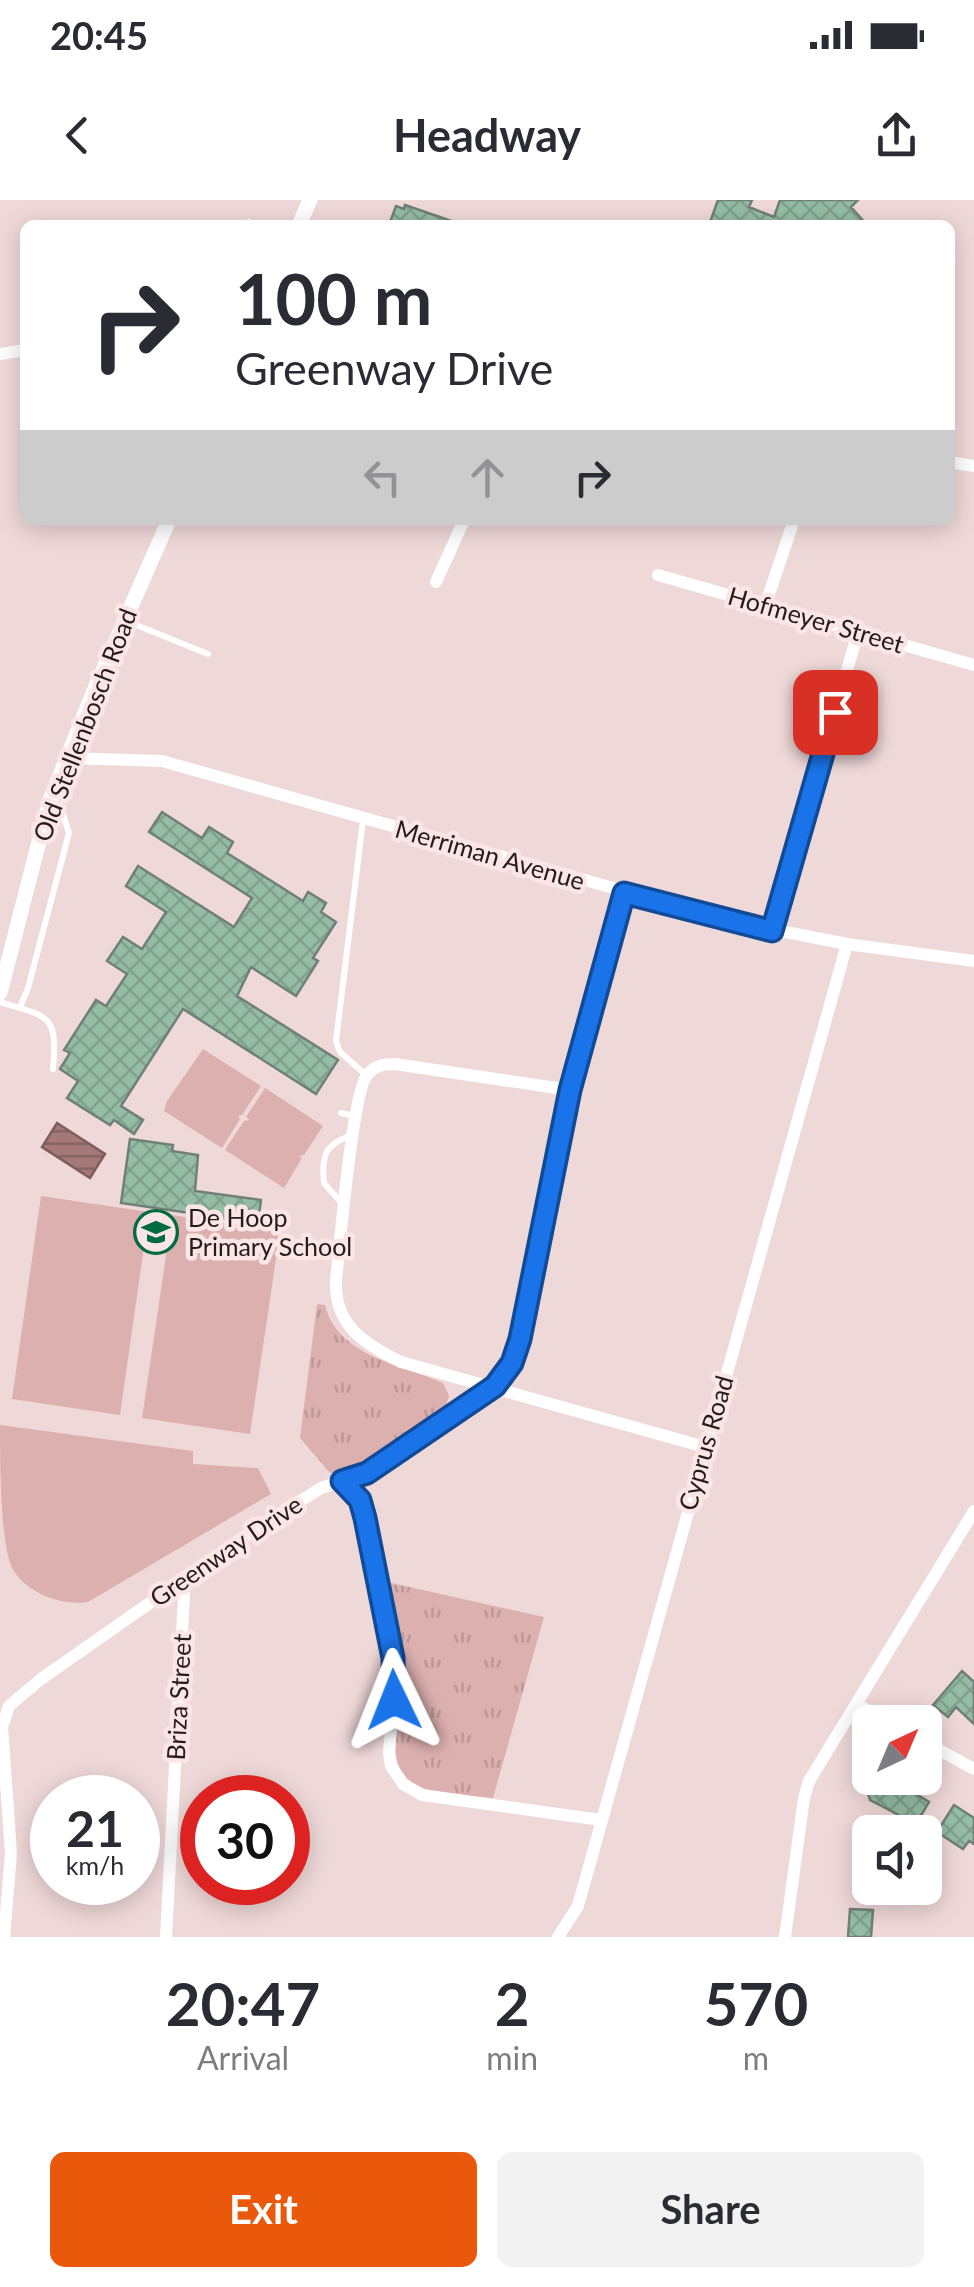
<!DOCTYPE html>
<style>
:root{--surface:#fff;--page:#f2f2f3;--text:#2b2b33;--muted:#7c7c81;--accent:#ea580c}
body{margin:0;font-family:Lato,sans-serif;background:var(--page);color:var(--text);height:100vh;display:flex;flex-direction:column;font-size:38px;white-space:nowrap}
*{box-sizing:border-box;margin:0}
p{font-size:32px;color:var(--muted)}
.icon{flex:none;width:55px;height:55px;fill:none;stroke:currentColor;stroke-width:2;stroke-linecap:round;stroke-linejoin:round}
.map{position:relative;height:1737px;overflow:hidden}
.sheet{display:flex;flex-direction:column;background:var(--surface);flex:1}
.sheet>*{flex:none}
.banner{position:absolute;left:20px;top:20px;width:935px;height:305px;border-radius:15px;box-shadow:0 5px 25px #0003;background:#fff;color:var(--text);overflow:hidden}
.needle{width:65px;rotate:44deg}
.tools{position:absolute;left:852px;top:1505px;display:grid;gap:20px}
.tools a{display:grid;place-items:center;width:90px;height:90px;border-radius:15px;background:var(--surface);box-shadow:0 5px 25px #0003;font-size:50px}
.speed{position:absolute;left:30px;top:1575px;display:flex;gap:20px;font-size:50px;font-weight:700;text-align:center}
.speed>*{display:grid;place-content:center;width:130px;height:130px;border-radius:50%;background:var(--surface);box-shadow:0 5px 25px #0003;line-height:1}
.speed small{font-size:25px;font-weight:400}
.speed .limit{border:15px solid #d22;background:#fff;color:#111}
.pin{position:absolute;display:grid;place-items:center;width:85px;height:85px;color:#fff;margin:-42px;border-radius:20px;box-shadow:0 5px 15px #0006}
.me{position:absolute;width:110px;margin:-55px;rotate:358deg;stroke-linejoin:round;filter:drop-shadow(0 0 8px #0008)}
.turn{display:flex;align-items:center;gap:35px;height:210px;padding:0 50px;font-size:45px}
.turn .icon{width:130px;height:130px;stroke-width:2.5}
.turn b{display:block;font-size:70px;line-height:85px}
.lanes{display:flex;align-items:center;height:95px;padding:0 50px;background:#0003;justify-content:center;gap:50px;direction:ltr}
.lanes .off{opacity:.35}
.eta{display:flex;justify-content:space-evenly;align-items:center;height:170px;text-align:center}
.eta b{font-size:60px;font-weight:700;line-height:70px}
.button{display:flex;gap:20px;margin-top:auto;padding:20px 50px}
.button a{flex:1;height:115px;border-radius:15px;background:var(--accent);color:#fff;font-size:40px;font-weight:700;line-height:115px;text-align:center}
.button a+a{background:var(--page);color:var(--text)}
.status{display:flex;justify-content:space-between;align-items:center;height:70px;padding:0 50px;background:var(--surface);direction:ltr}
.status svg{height:28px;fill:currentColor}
header{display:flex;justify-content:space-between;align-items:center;height:130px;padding:0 50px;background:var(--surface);font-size:45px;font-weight:700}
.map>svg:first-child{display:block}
</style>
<div class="status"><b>20:45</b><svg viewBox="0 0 49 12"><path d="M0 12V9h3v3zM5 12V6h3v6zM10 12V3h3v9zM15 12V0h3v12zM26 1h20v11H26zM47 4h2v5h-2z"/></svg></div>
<header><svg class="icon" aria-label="back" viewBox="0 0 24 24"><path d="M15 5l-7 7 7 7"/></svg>Headway<svg class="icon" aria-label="share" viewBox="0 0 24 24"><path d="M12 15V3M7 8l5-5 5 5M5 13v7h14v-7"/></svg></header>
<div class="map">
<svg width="974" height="1737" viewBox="0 0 974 1737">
<defs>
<pattern id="grass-tufts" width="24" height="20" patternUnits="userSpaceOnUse" patternTransform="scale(2.5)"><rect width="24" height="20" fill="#dcb0af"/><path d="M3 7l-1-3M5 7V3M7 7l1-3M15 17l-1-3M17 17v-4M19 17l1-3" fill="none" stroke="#bd9796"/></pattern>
<pattern id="water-rules" width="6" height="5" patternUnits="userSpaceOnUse" patternTransform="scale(2.5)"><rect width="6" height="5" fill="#a57979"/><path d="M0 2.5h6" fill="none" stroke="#866262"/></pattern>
<pattern id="building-cross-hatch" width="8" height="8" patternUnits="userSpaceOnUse" patternTransform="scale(2.5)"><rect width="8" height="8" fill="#95bda5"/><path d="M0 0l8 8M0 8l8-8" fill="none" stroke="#80a28d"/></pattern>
</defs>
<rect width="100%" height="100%" fill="#efd8d8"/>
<path fill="url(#grass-tufts)" d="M317,1104L325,1105C337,1156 402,1165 443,1183L449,1196L446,1205C411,1232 376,1269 330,1273L300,1238Z
M387,1382L544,1417L493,1598C469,1595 429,1597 409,1580C382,1557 403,1506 403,1475C403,1445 392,1412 387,1382Z"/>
<path fill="#dcb0af" d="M203,849L261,886L242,915L238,916L240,919L222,948L164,911L167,901Z
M265,888L323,926L304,955L299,956L302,958L284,988L225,950L244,921L249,920L246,917Z
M41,996L149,1012L120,1215L12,1199Z
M172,1015L280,1032L250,1234L142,1218Z
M0,1225L193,1251V1264L258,1268L271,1294L88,1402C61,1406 26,1393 12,1368C0,1342 0,1257 0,1225Z"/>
<path fill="url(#water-rules)" stroke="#7e5d5d" stroke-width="2.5" d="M57,923L105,954L90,978L42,947Z"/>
<path fill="url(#building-cross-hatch)" stroke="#708076" stroke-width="2.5" d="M718,0H752L749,7L774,17L780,0H858L851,7L867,25H709Z
M405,5L457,23V25H389L396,6L404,9Z
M162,612L202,638L209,627L233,642L227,653L303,701L308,692L326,703L321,712L336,722L313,758L318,761L296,796L251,767L237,796L338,860L316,894L183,809L121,906L143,920L134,934L114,920L110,925L67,898L78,881L60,869L70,853L64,850L96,800L106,806L127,774L107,761L123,737L142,749L166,712L126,686L138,666L234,727L252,698L149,632Z
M130,939L173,945L172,951L198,955L195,991L261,1000L258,1023L121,1003Z
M962,1471L974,1482V1524L956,1507L948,1517L933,1505Z
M871,1578H890L929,1602L916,1624L870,1600L864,1580Z
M954,1605L974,1618V1644L969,1641L963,1649L937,1632Z
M850,1709L873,1710L871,1737H848Z"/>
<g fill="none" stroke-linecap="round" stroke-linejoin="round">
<path stroke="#fff" stroke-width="6" d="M249,22L251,25
M126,421L208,454
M363,620L336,841L340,852L365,874
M0,802C48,817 58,813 53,869
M20,807L28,788L69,633L63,614L50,604
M341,913L355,916
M344,1006L324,983C321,953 326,944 354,934"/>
<path stroke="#fff" stroke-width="12" d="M0,154L25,150
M950,262L974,266
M658,375L974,465
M436,382L464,320
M765,406L794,320
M67,558L162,561L734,722L847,744L974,761
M772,731L858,432
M570,890L395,864C384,864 375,865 367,875C352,894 340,1046 336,1080C334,1125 364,1144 401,1162L705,1247
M341,1281L359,1299L381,1390L395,1481L389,1553L391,1566L403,1584L422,1595L601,1620
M856,1504L890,1522
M925,1542L974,1569
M4,1737L11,1653L2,1527L9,1506L41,1479L254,1330L321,1288L367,1273L473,1202L495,1186L507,1171L520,1139L570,890L624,693
M166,1737L185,1377
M558,1737L578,1706L847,744
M785,1737L804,1598L809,1581L974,1311"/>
<path stroke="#fff" stroke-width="15" d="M299,25L310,0
M0,793L49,603L93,493L169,320"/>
</g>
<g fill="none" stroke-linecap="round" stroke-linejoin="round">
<g stroke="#114b97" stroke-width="25">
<path id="route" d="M394,1500L393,1458L365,1318L360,1300L342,1281L367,1273L495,1186L512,1163L520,1139L570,890L624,693L772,731L835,512"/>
</g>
<use href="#route" stroke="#1a73e8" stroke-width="18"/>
</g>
<defs>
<g id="school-ring" transform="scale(2.25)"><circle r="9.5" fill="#fce6e5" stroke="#006b41" stroke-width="1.5"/><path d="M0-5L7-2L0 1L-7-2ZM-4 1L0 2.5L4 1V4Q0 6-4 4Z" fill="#006b41"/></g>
</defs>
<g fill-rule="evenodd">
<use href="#school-ring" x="156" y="1032"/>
</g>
<g text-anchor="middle" stroke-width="9" stroke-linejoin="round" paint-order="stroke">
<g font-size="25" fill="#241c1c" stroke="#fce6e5">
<text transform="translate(816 420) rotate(16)" y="9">Hofmeyer Street</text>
<text transform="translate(85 525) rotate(-69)" y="9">Old Stellenbosch Road</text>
<text transform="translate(490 655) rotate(16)" y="9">Merriman Avenue</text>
<text transform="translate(706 1243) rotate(-74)" y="9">Cyprus Road</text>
<text transform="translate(226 1351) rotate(-34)" y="9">Greenway Drive</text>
<text transform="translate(179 1497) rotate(-87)" y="9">Briza Street</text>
</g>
<g font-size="25" fill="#241c1c" stroke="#fce6e5" text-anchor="start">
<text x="188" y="1027">De Hoop<tspan x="188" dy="29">Primary School</tspan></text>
</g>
</g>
</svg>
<div class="tools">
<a><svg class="needle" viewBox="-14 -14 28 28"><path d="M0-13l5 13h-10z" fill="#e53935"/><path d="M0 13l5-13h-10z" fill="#7c7c81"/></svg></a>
<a><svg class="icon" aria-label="sound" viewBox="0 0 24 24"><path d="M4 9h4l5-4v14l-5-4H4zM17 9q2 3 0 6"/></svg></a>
</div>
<div class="speed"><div>21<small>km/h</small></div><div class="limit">30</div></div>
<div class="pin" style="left:835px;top:512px;background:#d93025"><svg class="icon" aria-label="arrive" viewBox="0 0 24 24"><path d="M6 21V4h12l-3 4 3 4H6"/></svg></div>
<svg class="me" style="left:394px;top:1500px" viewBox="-20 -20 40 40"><path d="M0-17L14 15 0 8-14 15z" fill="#1a73e8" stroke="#fff" stroke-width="4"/></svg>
<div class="banner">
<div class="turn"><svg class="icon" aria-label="right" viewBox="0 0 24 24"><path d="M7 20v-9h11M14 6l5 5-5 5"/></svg><div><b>100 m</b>Greenway Drive</div></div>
<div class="lanes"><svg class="icon off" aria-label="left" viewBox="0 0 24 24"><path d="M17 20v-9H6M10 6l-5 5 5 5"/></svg><svg class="icon off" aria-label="ahead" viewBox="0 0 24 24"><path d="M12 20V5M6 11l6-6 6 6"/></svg><svg class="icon" aria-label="right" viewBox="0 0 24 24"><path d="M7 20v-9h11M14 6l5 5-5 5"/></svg></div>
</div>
</div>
<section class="sheet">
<div class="eta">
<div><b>20:47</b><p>Arrival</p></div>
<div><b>2</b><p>min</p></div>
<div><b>570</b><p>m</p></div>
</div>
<div class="button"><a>Exit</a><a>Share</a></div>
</section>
